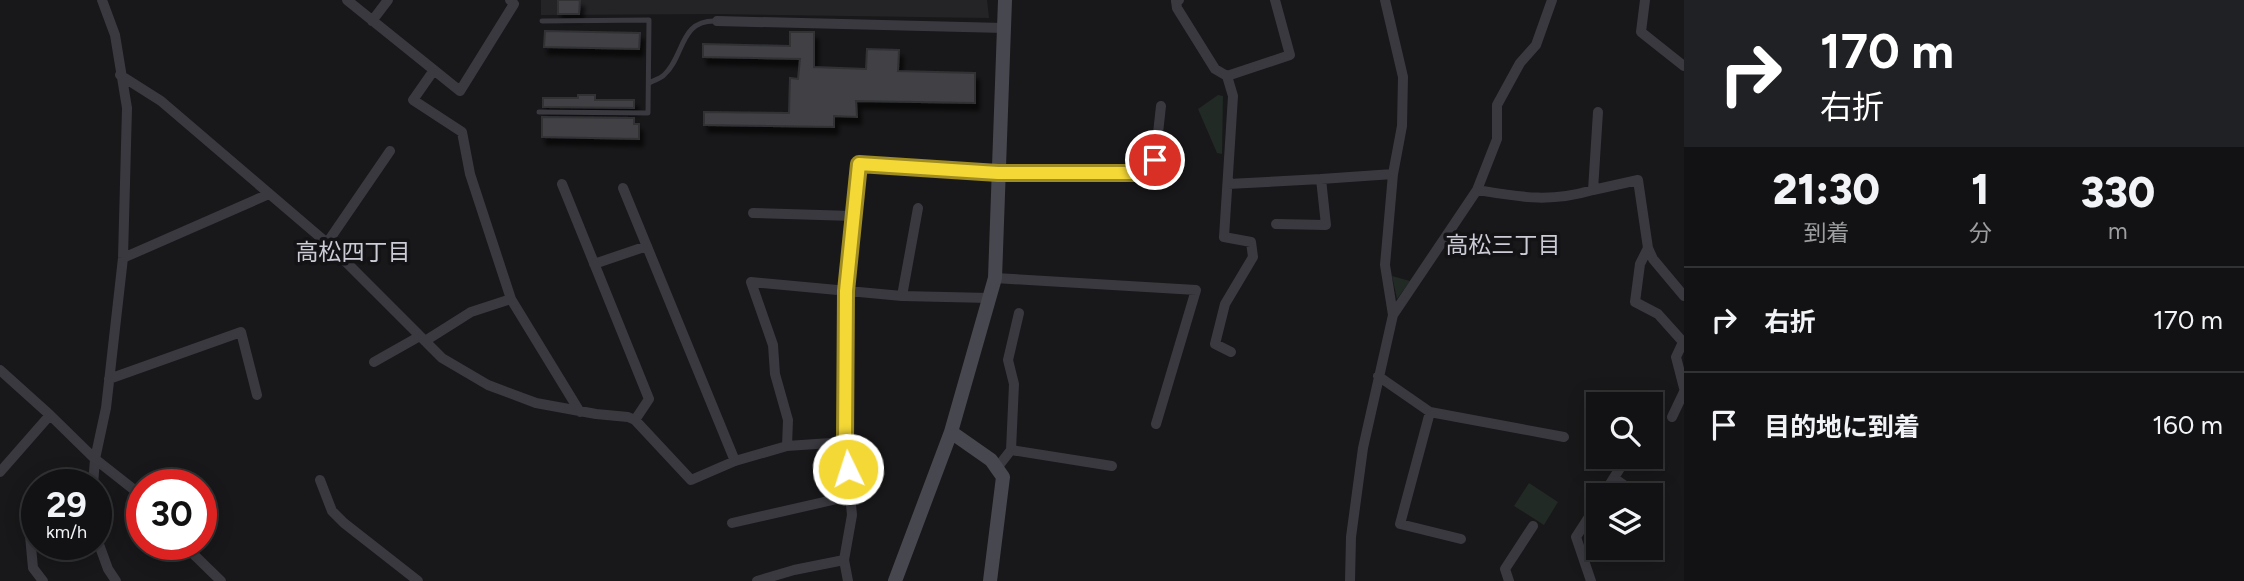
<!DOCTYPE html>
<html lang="ja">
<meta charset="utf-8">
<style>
:root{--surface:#121214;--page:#1f2022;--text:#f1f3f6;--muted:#9c9ea0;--line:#313234}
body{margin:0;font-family:Figtree,"Noto Sans JP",sans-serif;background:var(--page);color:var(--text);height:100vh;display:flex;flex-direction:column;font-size:26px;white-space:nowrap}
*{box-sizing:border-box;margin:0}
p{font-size:23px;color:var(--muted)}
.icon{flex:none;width:38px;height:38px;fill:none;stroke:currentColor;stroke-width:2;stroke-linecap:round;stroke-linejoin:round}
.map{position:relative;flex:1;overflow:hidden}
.side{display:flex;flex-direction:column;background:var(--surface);width:560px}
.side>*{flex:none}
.guide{background:#202124;color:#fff;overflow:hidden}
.tools{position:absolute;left:1586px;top:392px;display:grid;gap:14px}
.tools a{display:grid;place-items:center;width:77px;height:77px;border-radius:0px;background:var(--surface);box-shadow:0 4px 18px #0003,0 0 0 2px var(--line);font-size:35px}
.speed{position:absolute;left:21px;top:469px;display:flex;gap:14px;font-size:35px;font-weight:700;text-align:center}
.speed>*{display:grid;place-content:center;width:91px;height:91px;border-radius:50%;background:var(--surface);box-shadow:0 4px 18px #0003,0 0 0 2px var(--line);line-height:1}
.speed small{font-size:18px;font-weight:400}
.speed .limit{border:10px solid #d22;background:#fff;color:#111}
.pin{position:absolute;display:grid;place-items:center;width:60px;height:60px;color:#fff;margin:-30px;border:4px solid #fff;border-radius:50%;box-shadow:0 2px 7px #0007}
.me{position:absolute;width:77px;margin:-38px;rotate:356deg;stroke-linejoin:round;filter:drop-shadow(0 0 5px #0008)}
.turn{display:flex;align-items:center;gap:24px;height:147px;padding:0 21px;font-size:32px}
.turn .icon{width:91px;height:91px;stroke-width:2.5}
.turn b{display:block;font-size:49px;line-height:60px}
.eta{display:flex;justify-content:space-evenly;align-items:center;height:119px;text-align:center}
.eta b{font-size:42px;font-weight:800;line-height:49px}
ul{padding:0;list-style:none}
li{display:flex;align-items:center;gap:21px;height:105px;padding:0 21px;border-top:2px solid var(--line)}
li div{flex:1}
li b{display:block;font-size:26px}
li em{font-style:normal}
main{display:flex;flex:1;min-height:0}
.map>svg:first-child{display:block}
</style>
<main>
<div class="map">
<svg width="1684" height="581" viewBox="0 0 1684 581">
<defs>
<filter id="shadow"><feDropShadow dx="4" dy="7" stdDeviation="2" flood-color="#0009"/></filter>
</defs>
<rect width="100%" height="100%" fill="#18181a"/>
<path fill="#242427" d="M541,0H987L989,18L713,14L541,15Z"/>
<path fill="#212a24" d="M1218,95L1223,96L1222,154L1217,153L1198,109Z
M1392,276L1410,281L1397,299Z
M1529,483L1558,502L1544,525L1514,506Z"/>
<path fill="#3f4044" stroke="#323236" stroke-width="2" filter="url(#shadow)" d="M558,0H580L579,14H558Z
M545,31L640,33L639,49L544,47Z
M790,32H814V67L866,69L867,49L899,50L898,71L975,73V103L856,101L857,117L834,116V127L704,125V112L789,113L790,78L798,79L800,59L703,57V44L790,46Z
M578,95H595V100H634V108L543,107V98H578Z
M542,117L634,118V124H639V139L542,137Z"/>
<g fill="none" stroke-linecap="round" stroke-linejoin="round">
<path stroke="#39393f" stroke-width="5" d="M649,83C654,80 660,79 664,75C685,56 679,19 717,21
M539,112L648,113L649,20L542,21"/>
<path stroke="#39393f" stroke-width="10" d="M347,0L460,91L514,4L510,0
M1179,0L1176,1L1177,8L1215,69L1227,76L1233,96L1224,237L1251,242L1253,257L1225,304L1215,344L1231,352
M1385,0L1403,77L1402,126L1393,174L1385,265L1393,315
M1645,0L1641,32L1684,66
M372,21L388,0
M717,21L1004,28
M434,70L413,100L462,132L470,174L511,299L580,412
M120,75L161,101L327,243L442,358L488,385L536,403L596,414L628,417L635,420L691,480L735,461L787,446L845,442L852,515L844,560L848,581
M1227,76L1290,55L1275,0
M562,184L649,399L635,420
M1228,184L1321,179
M623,188L735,461
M1477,190C1520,197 1549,203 1593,190L1598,112
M1593,190L1638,180L1648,248L1653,259L1684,296
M753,213L853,216
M1276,224L1326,225L1321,179L1393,174
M327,243L390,151
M1648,248L1640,264L1635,302L1658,314L1683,342L1676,357L1684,388
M123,258L269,194
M594,264L647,246
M995,278L1196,290L1156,424
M902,296L918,208
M425,341L471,312L511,299
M374,362L420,336
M0,370L50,415
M1378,376L1430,412L1564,437
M109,379L241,332L257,395
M1595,400L1627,404
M1430,412L1400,524L1461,539
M1672,417L1684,392
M845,442L846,291L859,164L998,173H1136L1148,168L1155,160L1161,106
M787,446L788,420L775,374L773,345L751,282L902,296L990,298
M1011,450L1112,466
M997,468L1011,450L1014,384L1008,360L1019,313
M0,472L50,415L95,459L142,496
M1614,478L1638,495
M320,480L332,511L344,523L418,581
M93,485L95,459L106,408L123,258L127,108L115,35L102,0
M1603,495L1627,457
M1650,504L1658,509
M732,523L850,496
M29,525L33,568L43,581
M96,536L108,569L116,581
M183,544L221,581
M757,581L794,570L844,560
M1350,581L1351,537L1363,448L1393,315L1477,190L1497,139V105L1520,63L1536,45L1552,0
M1509,581L1505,569L1533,526
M1591,581L1576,537L1598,503"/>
<path stroke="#47474f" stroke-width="14" d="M951,432L991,460L1003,477L990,581
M895,581L951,432L995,278L1005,0"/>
</g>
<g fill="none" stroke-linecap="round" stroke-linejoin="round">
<g stroke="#9f8c23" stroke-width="18">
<path id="route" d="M848,469L845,442L846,291L859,164L998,173H1136L1149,168L1155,160"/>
</g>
<use href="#route" stroke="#f4d836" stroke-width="12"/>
</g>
<g text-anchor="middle" stroke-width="7" stroke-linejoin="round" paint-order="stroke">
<g font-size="23" fill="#cbccd6" stroke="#131315">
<text x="1503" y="253">高松三丁目</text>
<text x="353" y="260">高松四丁目</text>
</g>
</g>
</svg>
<div class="tools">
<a><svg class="icon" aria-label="search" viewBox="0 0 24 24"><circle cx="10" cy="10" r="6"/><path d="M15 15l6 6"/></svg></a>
<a><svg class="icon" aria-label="layers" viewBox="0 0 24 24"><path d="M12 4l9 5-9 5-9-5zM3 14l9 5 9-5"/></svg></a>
</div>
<div class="speed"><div>29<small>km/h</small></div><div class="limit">30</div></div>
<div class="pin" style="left:1155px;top:160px;background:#d93025"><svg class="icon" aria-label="arrive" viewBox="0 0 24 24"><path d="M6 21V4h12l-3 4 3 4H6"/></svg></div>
<svg class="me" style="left:848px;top:469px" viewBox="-20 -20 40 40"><circle r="17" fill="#f4d836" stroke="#fff" stroke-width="3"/><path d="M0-11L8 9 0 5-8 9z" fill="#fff"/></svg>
</div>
<section class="side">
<div class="guide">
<div class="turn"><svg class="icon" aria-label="right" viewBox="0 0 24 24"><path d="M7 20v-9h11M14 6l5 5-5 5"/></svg><div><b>170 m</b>右折</div></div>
</div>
<div class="eta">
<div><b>21:30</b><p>到着</p></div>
<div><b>1</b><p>分</p></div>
<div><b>330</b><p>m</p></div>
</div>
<ul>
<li><svg class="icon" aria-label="right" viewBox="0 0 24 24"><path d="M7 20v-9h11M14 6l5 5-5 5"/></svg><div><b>右折</b></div><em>170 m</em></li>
<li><svg class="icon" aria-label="arrive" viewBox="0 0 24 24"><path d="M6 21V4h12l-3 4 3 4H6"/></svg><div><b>目的地に到着</b></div><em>160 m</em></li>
</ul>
</section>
</main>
